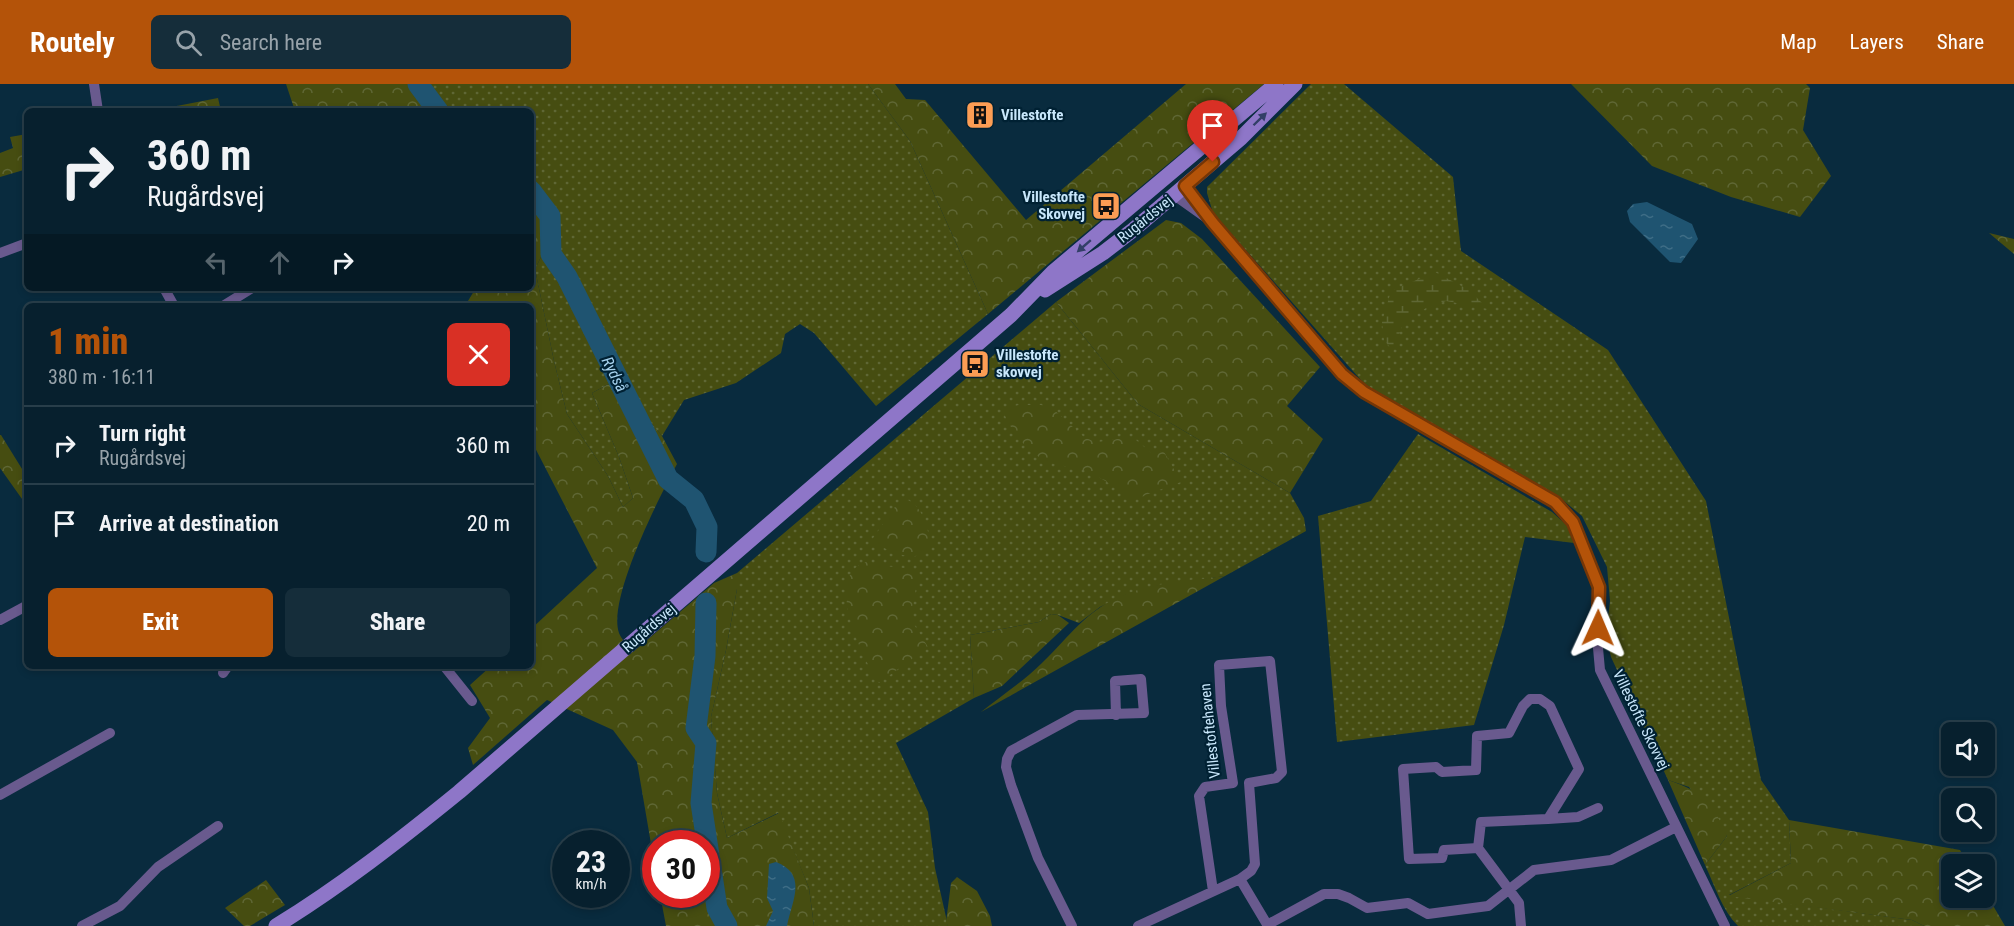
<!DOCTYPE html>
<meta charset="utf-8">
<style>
:root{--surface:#07202e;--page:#152d3a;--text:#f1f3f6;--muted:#98a3aa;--line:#283e4a;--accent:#b45309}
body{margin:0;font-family:"Roboto Condensed",sans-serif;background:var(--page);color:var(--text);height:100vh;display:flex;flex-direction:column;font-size:22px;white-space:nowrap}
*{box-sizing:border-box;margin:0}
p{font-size:20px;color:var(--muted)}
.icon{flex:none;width:33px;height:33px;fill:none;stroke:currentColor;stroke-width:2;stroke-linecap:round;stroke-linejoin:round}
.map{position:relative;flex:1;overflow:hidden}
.panel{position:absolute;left:24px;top:219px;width:510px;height:366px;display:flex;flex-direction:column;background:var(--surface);border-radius:9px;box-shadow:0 3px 9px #0003,0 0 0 2px var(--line)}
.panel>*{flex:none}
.banner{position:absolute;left:24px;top:24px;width:510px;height:183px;border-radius:9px;box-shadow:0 3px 9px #0003,0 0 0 2px var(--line);background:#07202e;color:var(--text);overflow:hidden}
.tools{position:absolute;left:1941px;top:638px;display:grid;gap:12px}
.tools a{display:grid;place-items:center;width:54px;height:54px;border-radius:9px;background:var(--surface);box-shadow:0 3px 9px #0003,0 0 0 2px var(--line);font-size:30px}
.speed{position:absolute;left:552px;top:746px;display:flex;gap:12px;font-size:30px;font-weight:700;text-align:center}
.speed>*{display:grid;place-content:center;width:78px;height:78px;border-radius:50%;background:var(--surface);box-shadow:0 3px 9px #0003,0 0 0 2px var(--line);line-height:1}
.speed small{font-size:15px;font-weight:400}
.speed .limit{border:9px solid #d22;background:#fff;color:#111}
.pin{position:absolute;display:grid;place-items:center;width:51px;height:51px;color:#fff;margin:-62px -26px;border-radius:50% 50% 50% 0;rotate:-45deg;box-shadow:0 0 6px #0007}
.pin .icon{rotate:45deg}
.me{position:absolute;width:66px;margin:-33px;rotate:1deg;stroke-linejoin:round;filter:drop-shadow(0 0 4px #0008)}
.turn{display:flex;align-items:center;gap:21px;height:126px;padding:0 24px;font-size:27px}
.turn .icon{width:78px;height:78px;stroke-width:2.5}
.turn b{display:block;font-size:42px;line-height:51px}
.lanes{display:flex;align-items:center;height:57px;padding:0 24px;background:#0003;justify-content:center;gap:30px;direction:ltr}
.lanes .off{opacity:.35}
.round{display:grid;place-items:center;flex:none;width:63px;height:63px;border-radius:9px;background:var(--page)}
.headline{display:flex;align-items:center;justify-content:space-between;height:102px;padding:0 24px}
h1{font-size:36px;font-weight:800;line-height:45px;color:var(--accent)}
.button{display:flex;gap:12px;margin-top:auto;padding:12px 24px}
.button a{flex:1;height:69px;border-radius:9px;background:var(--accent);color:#fff;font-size:24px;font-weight:800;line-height:69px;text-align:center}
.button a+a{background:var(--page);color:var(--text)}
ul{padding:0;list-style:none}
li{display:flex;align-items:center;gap:18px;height:78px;padding:0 24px;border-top:2px solid var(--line)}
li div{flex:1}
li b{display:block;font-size:22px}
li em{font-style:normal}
header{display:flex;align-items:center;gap:36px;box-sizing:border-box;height:84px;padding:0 30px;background:var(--accent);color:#fff}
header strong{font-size:28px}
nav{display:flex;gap:33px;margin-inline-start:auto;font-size:21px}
.search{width:420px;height:54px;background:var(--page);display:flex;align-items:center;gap:15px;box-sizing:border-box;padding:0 21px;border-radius:9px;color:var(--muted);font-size:22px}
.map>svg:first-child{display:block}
</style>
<header>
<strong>Routely</strong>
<div class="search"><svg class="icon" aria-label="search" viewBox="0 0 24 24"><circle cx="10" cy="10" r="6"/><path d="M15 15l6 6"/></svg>Search here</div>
<nav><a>Map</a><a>Layers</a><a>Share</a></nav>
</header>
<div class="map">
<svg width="2014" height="842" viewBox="0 0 2014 842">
<defs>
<pattern id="grass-dots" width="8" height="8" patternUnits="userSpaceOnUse" patternTransform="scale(1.5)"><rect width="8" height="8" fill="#464d11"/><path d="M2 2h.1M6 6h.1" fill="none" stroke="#5f6735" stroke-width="1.8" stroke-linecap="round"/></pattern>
<pattern id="forest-crowns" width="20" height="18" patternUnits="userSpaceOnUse" patternTransform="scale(1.5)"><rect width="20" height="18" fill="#464d11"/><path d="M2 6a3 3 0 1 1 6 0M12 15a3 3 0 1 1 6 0" fill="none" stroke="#5f6735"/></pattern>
<pattern id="wetland-marsh" width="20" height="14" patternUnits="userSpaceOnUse" patternTransform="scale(1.5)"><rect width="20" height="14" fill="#464d11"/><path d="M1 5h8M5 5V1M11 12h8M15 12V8" fill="none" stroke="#5f6735"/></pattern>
<pattern id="water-ripples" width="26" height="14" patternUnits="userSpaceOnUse" patternTransform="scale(1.5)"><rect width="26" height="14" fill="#1f5471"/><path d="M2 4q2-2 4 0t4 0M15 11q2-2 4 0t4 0" fill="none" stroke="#3e6d86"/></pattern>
</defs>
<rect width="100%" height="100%" fill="#092b3e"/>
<path fill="url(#grass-dots)" d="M430,0H868L910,57L988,230L876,322L814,249L800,240L785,250L781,269L736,299L684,316L662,352L616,296L592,309L619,373L633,414L623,423L608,392L567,330L554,277L535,185L560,135L531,112V27H450Z
M1311,0H1344L1453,93L1461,167L1608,266L1706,417L1761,696L1789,736L1791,779L1729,811L1912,836L1924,842H1738C1722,826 1715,802 1705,781L1727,752L1689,703L1668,696L1611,573L1606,552L1610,517L1607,483L1582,432L1559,413L1368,304L1213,129L1207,109V103Z
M1056,218L1138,320L1290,409L1304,434L1306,447L1225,492L1156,502L1125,511L1100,523L1079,539L1058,531L1051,530L1039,538L970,551L974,614L896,659L928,728L935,784L948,842H814L809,804L778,729L727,754L717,709L711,633L726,566L737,505V489Z
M1418,350L1552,428L1569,443L1574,459L1525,453L1504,541L1474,641L1337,658L1318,432L1371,417Z"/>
<path fill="url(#forest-crowns)" d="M286,0H426L447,27H295Z
M868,0H895L906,15L925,16L1026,136L1186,0H1264L988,230L910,57Z
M1571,0H1806L1810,4L1803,46L1831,92L1800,133L1731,113L1652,82Z
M218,14L221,27H151Z
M27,50V85L0,93V69L13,64L10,53Z
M531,112L560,135L535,185L554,277L567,330L608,392L623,423L633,414L619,373L592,309L616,296L662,352L677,380C660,412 607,515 619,549C621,555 629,563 633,568L714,499L737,489V505L726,566L711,633L717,709L727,754L779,729L809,804L814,842H666L660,810H706V759H656L655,783L637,678L613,646L547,616L473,681L468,664L490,634L470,601L491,582H531V545L597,484L531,356V222H465L474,207L472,204H531Z
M1166,136L1181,139L1202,155L1320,283L1287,322L1323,355L1290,409L1138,320L1056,218Z
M1989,149L2014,155V170Z
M1019,321H1041L1052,324L1085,354L1098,358L1124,354L1136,356L1154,371L1163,366L1181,398L1132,416C1119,406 1104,395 1089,388C1077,383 1062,383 1049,378C1028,370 1009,345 1002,324Z
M0,351H1L27,393V422L0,384Z
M908,416C925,425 929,448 931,466C912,480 889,467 871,457L897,420Z
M866,478L884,482L914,485L918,494L910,534L928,563L879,599C863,575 822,492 866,478Z
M1225,492L981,628C1001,612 1024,597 1042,579C1070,552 1087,525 1126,510C1158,498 1192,496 1225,492Z
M1051,530L1058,531L1069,539L1002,602L974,614L970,551L1039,538Z
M1668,696C1704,708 1712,718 1727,752L1705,781Z
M1789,736L1960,766L1968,780H1952V813H1984L1985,808L2005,842H1924L1912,836L1728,812L1791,779Z
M957,793L977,807L990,832L992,842H948L946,838L951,799Z
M266,796L285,821L250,842H244L225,824Z"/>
<path fill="url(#wetland-marsh)" d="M1435,188L1469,206L1488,225L1446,217L1426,224L1403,240L1393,267L1384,256L1382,238L1391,207Z"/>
<path fill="url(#water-ripples)" d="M1647,118L1692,140L1698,155L1681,179L1670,178L1630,138L1627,127L1633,120Z
M776,778C809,791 791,818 787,842H766L773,827L767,814L769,780Z"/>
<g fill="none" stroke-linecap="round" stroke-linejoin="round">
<path stroke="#1f5471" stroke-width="21" d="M418,0L438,27
M531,107L550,132L551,170L567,193L668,395L694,416L707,443L706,468
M706,519L705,572L696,644L706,659L701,719L717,824L727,842"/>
<path stroke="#695a8e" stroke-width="10" d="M94,0L98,27
M1185,102L1213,139L1342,290L1364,308L1555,418L1573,438L1599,503L1598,564L1600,586L1725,842
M1174,111L1205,133
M0,169L27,159
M164,204L174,222
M223,222L252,204
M0,536L26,522
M444,582L472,617
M223,589L228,582
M0,711L110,649
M1548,735L1578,733L1598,724
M1478,764L1481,738L1548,735L1579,685L1550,622L1540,615H1530L1523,622L1509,649L1477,652L1476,686L1442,688L1436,683L1403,685L1409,775L1442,774L1444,766L1478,764L1519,819L1521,842
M1213,807L1199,712L1205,703L1233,699L1221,622L1219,581L1270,577L1282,688L1276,694L1249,699L1255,780L1251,787L1240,795
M1267,841L1324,810H1338L1349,814L1367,824L1408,819L1428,830L1488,822L1534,786L1611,776L1676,743
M82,842L120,822L158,783L218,742
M1072,842L1038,774L1011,701L1006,683L1007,675L1011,667L1077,631L1144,629L1141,595L1115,597L1116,631
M1138,842L1240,795L1268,842"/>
<path stroke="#8e76c8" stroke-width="15" d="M1045,206L1103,169L1133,146L1241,54L1295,0
M276,842C341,802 400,756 459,708L1011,231L1053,188L1276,0"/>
</g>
<defs><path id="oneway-solid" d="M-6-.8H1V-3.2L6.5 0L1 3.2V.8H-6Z" transform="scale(1.5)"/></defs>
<g fill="#323f67">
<use href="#oneway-solid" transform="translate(1260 35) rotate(-44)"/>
<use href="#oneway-solid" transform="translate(1084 162) rotate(139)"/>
</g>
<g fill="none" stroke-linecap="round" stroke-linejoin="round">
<g stroke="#753606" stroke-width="15">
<path id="route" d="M1213,78L1185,102L1213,139L1342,290L1364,308L1555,418L1573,438L1599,503L1598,544"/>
</g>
<use href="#route" stroke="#b45309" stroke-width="10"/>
</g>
<defs>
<g id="building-square" transform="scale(1.5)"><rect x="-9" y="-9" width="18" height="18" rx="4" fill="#fc9d54" stroke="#002133"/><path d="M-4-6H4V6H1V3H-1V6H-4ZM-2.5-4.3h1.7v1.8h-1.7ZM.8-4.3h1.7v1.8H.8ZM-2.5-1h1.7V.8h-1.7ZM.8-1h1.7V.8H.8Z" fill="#111"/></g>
<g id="bus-square" transform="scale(1.5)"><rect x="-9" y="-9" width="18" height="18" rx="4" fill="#fc9d54" stroke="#002133"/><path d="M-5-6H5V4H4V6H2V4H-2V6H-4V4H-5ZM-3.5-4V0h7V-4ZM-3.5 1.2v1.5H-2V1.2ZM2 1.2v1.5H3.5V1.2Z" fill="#111"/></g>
</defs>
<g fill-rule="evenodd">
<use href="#building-square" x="980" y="31"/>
<use href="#bus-square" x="1106" y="122"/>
<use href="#bus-square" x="975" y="280"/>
</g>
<g text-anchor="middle" stroke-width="4.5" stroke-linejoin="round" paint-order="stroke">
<g font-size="15" font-weight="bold" fill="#c8e7fb" stroke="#002133" text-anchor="start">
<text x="1001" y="36">Villestofte</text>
<text x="1085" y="118" text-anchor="end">Villestofte<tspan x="1085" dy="17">Skovvej</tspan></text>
<text x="996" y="276">Villestofte<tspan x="996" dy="17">skovvej</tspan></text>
</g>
<g font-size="15" fill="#c8e7fb" stroke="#002133">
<text transform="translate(1145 135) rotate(-39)" y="5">Rugårdsvej</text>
<text transform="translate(649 544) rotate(-41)" y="5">Rugårdsvej</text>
<text transform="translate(1641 636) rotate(64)" y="5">Villestofte Skovvej</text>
<text transform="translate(1210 647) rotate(-96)" y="5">Villestoftehaven</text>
</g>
<g font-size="16" font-style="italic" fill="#a7d3ef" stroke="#002133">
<text transform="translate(615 290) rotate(63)" y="6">Rydså</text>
</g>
</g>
</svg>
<div class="tools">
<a><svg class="icon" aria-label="sound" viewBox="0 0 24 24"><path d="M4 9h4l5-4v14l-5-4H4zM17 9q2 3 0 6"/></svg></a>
<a><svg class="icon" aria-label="search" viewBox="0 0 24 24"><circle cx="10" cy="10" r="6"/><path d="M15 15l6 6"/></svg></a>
<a><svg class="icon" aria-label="layers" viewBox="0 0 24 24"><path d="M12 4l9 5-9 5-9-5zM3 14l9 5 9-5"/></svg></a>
</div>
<div class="speed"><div>23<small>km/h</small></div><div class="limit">30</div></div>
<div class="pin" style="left:1213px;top:78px;background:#d93025"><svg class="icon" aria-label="arrive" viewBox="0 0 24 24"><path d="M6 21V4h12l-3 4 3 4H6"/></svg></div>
<svg class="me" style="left:1598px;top:544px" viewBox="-20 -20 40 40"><path d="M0-17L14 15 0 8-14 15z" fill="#b45309" stroke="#fff" stroke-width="4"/></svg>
<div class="banner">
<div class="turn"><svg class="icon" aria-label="right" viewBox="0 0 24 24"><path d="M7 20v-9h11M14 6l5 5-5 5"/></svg><div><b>360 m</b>Rugårdsvej</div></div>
<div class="lanes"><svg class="icon off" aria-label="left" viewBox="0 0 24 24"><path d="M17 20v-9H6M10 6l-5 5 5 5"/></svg><svg class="icon off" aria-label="ahead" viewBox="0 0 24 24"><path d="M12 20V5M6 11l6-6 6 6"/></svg><svg class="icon" aria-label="right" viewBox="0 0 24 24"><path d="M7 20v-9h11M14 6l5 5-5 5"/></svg></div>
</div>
<section class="panel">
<div class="headline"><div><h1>1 min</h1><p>380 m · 16:11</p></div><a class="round" style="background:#d93025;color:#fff"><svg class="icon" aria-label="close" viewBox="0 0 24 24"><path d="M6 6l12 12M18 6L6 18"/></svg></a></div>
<ul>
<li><svg class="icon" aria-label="right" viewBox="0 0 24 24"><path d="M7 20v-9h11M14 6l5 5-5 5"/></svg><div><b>Turn right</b><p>Rugårdsvej</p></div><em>360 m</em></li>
<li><svg class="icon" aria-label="arrive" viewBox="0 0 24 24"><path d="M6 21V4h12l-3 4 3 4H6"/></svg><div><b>Arrive at destination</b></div><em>20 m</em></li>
</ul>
<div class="button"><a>Exit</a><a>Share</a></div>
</section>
</div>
